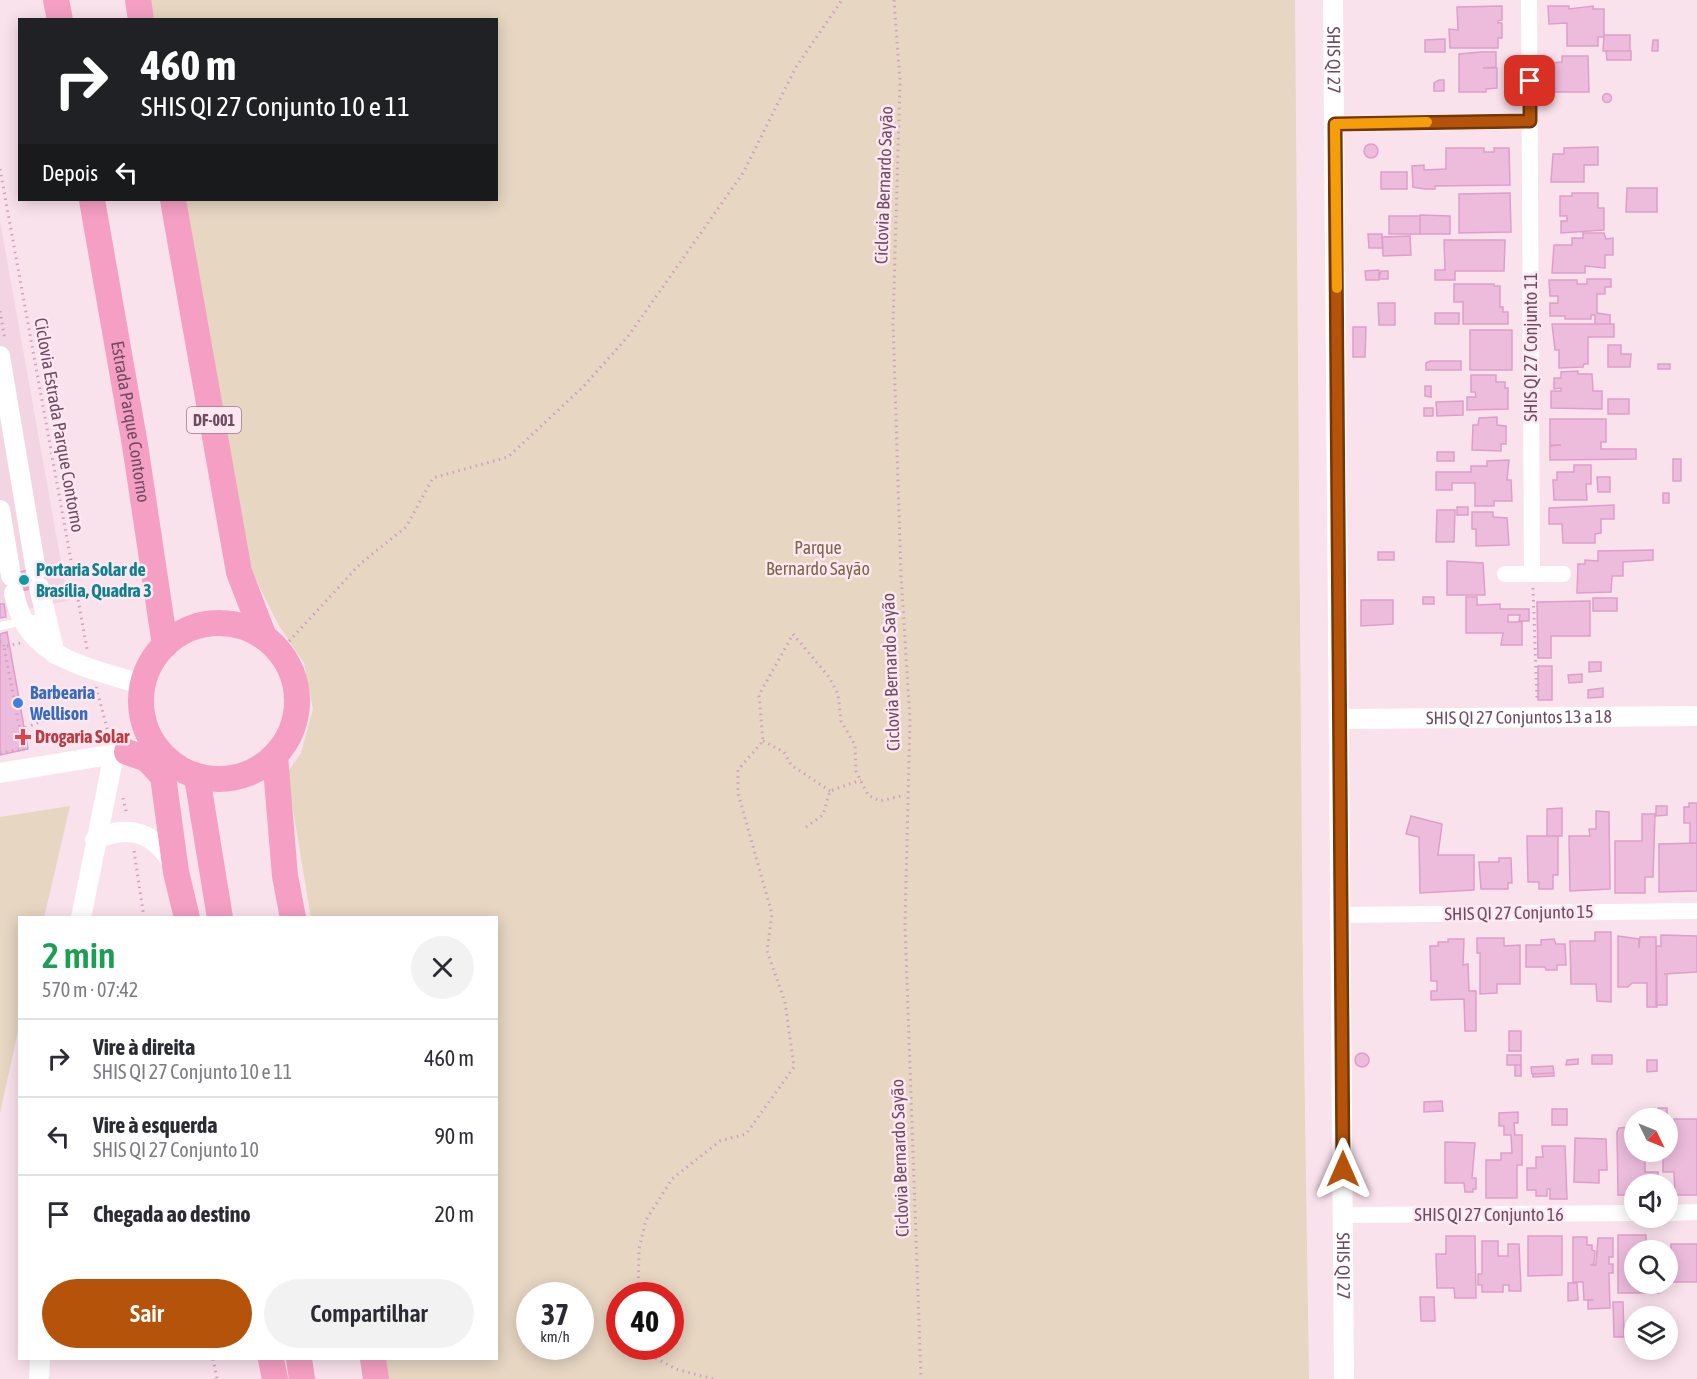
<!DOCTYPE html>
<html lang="pt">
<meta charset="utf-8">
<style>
:root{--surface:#fff;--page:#f2f2f3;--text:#2b2b33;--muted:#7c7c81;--line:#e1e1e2;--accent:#b45309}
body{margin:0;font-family:"Asap Condensed",sans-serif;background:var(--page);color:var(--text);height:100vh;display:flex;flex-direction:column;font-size:22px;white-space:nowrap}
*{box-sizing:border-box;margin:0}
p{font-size:20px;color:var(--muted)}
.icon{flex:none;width:33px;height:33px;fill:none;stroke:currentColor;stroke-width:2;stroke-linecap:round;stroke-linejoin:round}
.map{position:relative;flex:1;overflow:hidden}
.drawer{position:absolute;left:18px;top:916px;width:480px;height:444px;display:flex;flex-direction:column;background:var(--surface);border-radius:0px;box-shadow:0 3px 15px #0003}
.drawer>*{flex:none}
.hud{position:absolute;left:18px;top:18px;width:480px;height:183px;border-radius:0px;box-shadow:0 3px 15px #0003;background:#202124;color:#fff;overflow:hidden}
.needle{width:39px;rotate:133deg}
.tools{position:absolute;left:1624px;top:1108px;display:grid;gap:12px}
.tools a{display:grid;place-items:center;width:54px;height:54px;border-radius:50%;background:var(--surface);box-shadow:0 3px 15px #0003;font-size:30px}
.speed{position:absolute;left:516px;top:1282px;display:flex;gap:12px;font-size:30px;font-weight:700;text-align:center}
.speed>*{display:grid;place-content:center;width:78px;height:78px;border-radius:50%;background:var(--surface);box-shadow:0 3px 15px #0003;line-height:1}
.speed small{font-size:15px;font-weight:400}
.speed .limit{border:9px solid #d22;background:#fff;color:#111}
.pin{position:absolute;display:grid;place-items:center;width:51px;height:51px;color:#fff;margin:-26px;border-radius:12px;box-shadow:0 3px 9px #0006}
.me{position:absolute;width:66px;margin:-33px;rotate:0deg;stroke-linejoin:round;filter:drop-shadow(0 0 4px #0008)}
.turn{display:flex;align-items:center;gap:21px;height:126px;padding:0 24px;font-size:27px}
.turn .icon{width:78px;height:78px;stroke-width:2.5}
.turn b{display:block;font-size:42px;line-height:51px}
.then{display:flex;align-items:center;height:57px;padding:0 24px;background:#0003;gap:12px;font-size:22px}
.round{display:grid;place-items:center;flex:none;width:63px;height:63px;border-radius:32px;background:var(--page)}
.summary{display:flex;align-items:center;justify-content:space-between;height:102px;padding:0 24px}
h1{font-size:36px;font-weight:600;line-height:45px;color:#1e9e55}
.button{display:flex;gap:12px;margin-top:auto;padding:12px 24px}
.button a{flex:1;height:69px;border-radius:36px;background:var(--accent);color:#fff;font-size:24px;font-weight:600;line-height:69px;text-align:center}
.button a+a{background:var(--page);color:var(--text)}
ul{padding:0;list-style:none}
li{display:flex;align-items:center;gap:18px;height:78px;padding:0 24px;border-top:2px solid var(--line)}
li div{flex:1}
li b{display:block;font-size:22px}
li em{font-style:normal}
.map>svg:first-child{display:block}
</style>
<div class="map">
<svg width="1697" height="1379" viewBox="0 0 1697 1379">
<rect width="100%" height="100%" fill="#fae2ec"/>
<path fill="#f3d4e3" d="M0,221L68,601L0,614Z"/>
<path fill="#e6d6c2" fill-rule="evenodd" d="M150,0H1295L1303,985L1309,1379H378L374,1359H496V918H311L287,773L301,753L313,709L304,663L278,624L245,558L184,200H496V20L154,19ZM530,1296H580V1347H530ZM620,1296H670V1347H620Z
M70,806L44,918H20L19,1027L0,1113V817Z"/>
<path fill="#edbcdc" stroke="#de9ec9" stroke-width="1.5" d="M1502,6V20L1498,21V23H1502V38H1498V48H1450L1449,29L1458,30L1457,7Z
M1548,6H1569V9L1593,6V9H1604V37H1598V46H1567V23L1549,24Z
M1604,35H1630V51H1603Z
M1445,39V52H1425V40Z
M1653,40H1658V51H1652Z
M1606,51H1631V60H1607Z
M1481,52H1496V67L1483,68H1497V88L1486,89V92H1459V54Z
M1562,56H1588L1589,92H1550V63L1562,62Z
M1439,80H1444V91H1434V83Z
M1602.5 98a4.5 4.5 0 1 1 9 0a4.5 4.5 0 1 1-9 0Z
M1364 151a7 7 0 1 1 14 0a7 7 0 1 1-14 0Z
M1598,147V165H1584V182H1551L1553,154H1564V148Z
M1446,148H1484V152H1494V148H1509L1510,185L1435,186V189H1424L1413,187L1412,166L1424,165V170L1446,169Z
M1381,172H1407V189H1381Z
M1627,188H1657V212H1626Z
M1510,193L1511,232L1459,233V194Z
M1572,193H1598V208H1604V230L1561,233V221H1567V216H1560V196H1572Z
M1420,215L1450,216V234H1420Z
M1389,216H1420V234H1389Z
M1583,233H1604L1606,239L1613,238V255H1605V268L1585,266V273H1552L1554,245H1572V238H1583Z
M1368,234H1382L1383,248H1369Z
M1410,236L1411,255L1383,256L1382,237Z
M1444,240H1505L1504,271H1455V280H1435V270H1445Z
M1379,270V280H1366L1365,271Z
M1381,271H1388V279H1379Z
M1587,279H1611V287H1605V294H1597V313L1610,315V324H1595V315H1591V319H1565V316H1550V303H1558V296H1550L1549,280H1577V284H1587Z
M1454,284H1494V286H1500V307H1503V312H1508V324H1463V302H1454Z
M1378,303H1395V325H1379Z
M1435,313H1459V324H1435Z
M1552,324H1614V337H1588V364H1584L1583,367L1559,368V350H1555Z
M1353,327H1366L1365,357H1353Z
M1470,330H1512V370H1470Z
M1608,345H1621V354H1631L1630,367H1608Z
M1430,361H1461V370H1426V363Z
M1658,364H1670V369H1658Z
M1578,371V374H1592L1593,391H1602V409L1551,408V391H1561V388L1554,389V378H1561V372Z
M1471,375H1496V382H1505V388H1508V409L1467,410V397H1476L1475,392H1471Z
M1425,386H1431V397L1425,396Z
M1608,399H1629V414H1608Z
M1463,401V415L1437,416L1436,402Z
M1424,408H1433V416H1424Z
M1497,417V425L1506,426V444H1501V451L1472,450L1473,425H1478L1479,418Z
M1550,419H1606V442H1601V449H1636V459L1550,460V446L1561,445H1550Z
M1437,452H1454V461H1437Z
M1673,459H1681V481H1673Z
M1509,460L1507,480H1511L1512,501H1494V506H1475V483H1452V490H1436V472H1471V466H1487V461Z
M1574,465H1591V484H1586L1587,500H1554L1553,480H1557V472H1574Z
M1597,477H1610V492H1598Z
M1663,493H1669V503H1663Z
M1614,505V519H1601V533L1595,534V543H1563L1562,524H1549V508Z
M1457,507H1468V515H1457Z
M1437,510H1455L1454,542H1436Z
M1472,512H1493V517L1507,518L1509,545L1476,546V529H1472Z
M1653,550V560L1623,562V576H1612L1611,592L1577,593L1578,564H1585V560L1598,561V551Z
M1378,552H1394V560H1378Z
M1447,561L1483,563L1485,595H1447Z
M32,569L36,586L16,590L12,574Z
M30,575L42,587L15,592L12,578Z
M1423,597H1434V604H1423Z
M1466,597H1477V605L1500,604V609H1529V621H1519L1520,615H1508V622H1522V645H1501L1503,633H1466Z
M1593,598H1617V611H1593Z
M1361,600H1393V624L1361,626Z
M1590,601V636H1551V658H1538L1537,602Z
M0,604H4L6,617L0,618Z
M7,632L28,749L0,755V634Z
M1589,662H1601V671L1589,672Z
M1538,666H1552V700H1538Z
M1582,674V682L1569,683L1568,675Z
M1603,688V697L1588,698V690Z
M1689,803H1697V843H1690V823H1684V807H1689Z
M1656,806H1667V815L1656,816Z
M1562,808V836H1547V809Z
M1596,811L1609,812L1610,889L1570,891L1569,836H1590L1589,829H1596Z
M1642,814H1655L1653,877H1645V893H1615V841H1642Z
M1411,816L1442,824L1438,855H1474V890L1420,893L1419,837L1406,834Z
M1527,836H1558V875H1553V889H1539V882H1528Z
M1697,843V891L1659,892V844Z
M1499,858H1511L1512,883H1508V889H1481L1479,862H1499Z
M1595,932H1611V1002L1597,1001L1596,984H1571L1570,941H1595Z
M1661,935L1697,936V972L1664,974H1667V1005H1656V946H1661Z
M1618,936L1639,939V948L1640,937H1656L1657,1007H1647V983H1632L1628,987H1618Z
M1477,938H1504V946L1520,945V984H1497V993L1480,994V953H1477Z
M1448,939H1464L1463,965L1468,964L1469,991H1476V1031H1465L1464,999L1431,1000V991H1437V981H1431L1430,946H1438V942H1448Z
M1554,939L1556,944H1565L1566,965H1557V970H1546L1545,967H1526V945H1541V940Z
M1509,1031H1521V1051H1509Z
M1355 1060a7 7 0 1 1 14 0a7 7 0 1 1-14 0Z
M1507,1055H1521V1065H1507Z
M1592,1055H1612V1064H1592Z
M1578,1059V1064L1566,1065L1567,1060Z
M1647,1060H1657V1071L1647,1072Z
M1515,1065H1521V1076H1515Z
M1553,1066L1554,1073L1532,1074L1531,1067Z
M1554,1073V1076L1533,1077V1074Z
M1442,1101L1443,1111L1424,1112V1102Z
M1658,1108H1667V1119H1658Z
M1552,1109H1567V1125H1552Z
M1518,1112V1123H1514L1515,1135H1522V1165H1517V1198H1486V1160H1501V1153H1512L1511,1135H1504V1126H1499V1113Z
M1647,1112H1658V1119H1647Z
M1674,1119H1697V1195H1675L1674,1172H1663V1152H1668V1133H1674Z
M1629,1127V1132H1635V1152L1645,1153V1172H1658V1185H1635V1195H1618L1617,1132L1619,1128Z
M1575,1138L1606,1139L1607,1170H1599V1183L1574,1182Z
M1445,1142L1475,1143L1472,1178H1476V1189H1473V1192H1465L1464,1183H1445Z
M1542,1146H1565L1567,1199H1550V1189H1547V1196H1536V1190H1527V1168H1536V1157H1543Z
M1618,1235H1646V1251H1635V1284H1659V1293H1618Z
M1446,1236H1475L1476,1298H1455L1454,1288H1437L1436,1254H1446Z
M1528,1236H1562V1275L1528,1276Z
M1573,1237H1587V1245H1592V1250L1595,1251L1594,1264L1590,1265H1596L1598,1238H1613V1257H1609V1264H1613V1273H1609L1610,1308L1588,1309V1300H1594H1584L1583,1282H1573Z
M1482,1241H1498V1256H1508V1244H1519L1521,1291H1509V1285H1503V1292H1482V1285H1478V1274H1482Z
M1671,1244H1697V1282H1671Z
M1568,1283H1577L1578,1300L1568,1301Z
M1420,1297H1434L1435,1321H1421Z
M1613,1302H1623L1624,1337H1614Z"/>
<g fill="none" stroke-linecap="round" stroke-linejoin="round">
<path stroke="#d1a0c0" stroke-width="3" stroke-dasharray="1.5 4.5" stroke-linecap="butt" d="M894,0L900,81L893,323L901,576L910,719L905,925L921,1379
M0,169L87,649
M0,311L5,340
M1533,588L1537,701
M0,642H3L4,647
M20,643L4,647L24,751
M281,650L360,564L406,527L433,478L508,457L584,386L629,335L743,173L796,67L842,0
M96,687L110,739
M20,730L44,720
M763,741L784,752L791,765L830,791
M0,753L24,749
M123,798L127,815
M806,827L823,815L830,791L861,780
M134,851L144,918
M638,1296L639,1249L646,1220L672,1179L720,1141L746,1134L794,1067L785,1002L767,951L772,914L738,793V770L763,741L759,695L793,634L829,677L838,694L841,721L855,745L856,771L868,795L880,801L905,795
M644,1347V1352L676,1369L713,1379
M213,1359L217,1379"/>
<path stroke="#fff" stroke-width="8" d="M0,626L44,617"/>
<path stroke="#fff" stroke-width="16" d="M1529,0L1532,574
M1335,124L1530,121
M1505,574H1563
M1341,915L1697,911
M1668,1213L1697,1212
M1343,1215L1635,1213"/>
<g stroke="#fff" stroke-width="20">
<path id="s1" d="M1333,0L1344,1379"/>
<path d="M0,356L36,571"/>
<path d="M0,510L11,576"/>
<path d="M39,587L55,654"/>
<path d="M14,593C26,660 89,667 143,685"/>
<path id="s2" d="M1341,719L1697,716"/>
<path d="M0,773L127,752L154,745"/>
<path d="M95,840C130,823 157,833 174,867"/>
<path d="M81,918L114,754"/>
<path d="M39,1379L40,1359"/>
</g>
<g stroke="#f49fc3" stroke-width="26">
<path d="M56,0L60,20"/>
<path d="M138,0L141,20"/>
<path id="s3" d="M92,200L135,445L165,645"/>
<path d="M173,200L239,572L264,637"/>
<circle cx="219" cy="701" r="78"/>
<path d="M127,752L147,759L163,776L176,872L187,918"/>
<path d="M275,756L285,876L293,918"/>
<path d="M197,777L220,918"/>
<path d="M271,1359L275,1379"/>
<path d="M299,1359L302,1379"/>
<path d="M373,1359L376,1379"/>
</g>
</g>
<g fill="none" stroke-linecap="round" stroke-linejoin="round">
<g stroke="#753606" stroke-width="15">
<path id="route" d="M1343,1169L1335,124L1530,121V81"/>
</g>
<use href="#route" stroke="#b45309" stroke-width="10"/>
<path stroke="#f59e0b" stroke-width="10" d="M1337,288L1335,124L1427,122"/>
</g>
<circle fill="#0f9aa8" stroke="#fde8f1" stroke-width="2" cx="24" cy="580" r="6"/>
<circle fill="#3f7fe0" stroke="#fde8f1" stroke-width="2" cx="18" cy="703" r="6"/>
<path fill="#e0444e" stroke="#fde8f1" stroke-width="2" d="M20 728h6v6h6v6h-6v6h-6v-6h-6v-6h6z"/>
<g text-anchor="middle" stroke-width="5" stroke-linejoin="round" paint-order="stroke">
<rect fill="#fde8f1" stroke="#9a7a8e" stroke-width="1.5" x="187" y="407" width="54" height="26" rx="4.5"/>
<g font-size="16" font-weight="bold" fill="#6f4b64">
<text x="214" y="426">DF-001</text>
</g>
<g font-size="18" fill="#6f4b64" stroke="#fde8f1">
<text dy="6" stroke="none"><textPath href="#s1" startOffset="60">SHIS QI 27</textPath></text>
<text transform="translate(884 185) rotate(-88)" y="6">Ciclovia Bernardo Sayão</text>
<text transform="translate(1531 347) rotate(-90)" y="6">SHIS QI 27 Conjunto 11</text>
<text dy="6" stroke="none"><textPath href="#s3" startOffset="225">Estrada Parque Contorno</textPath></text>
<text transform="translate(59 425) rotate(80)" y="6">Ciclovia Estrada Parque Contorno</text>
<text transform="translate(891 672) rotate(-92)" y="6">Ciclovia Bernardo Sayão</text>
<text dy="6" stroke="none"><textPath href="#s2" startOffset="178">SHIS QI 27 Conjuntos 13 a 18</textPath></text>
<text transform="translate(1519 913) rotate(-1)" y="6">SHIS QI 27 Conjunto 15</text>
<text transform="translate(900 1158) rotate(-92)" y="6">Ciclovia Bernardo Sayão</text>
<text x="1489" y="1221">SHIS QI 27 Conjunto 16</text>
<text dy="6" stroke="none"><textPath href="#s1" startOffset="1266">SHIS QI 27</textPath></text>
</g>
<g font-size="18" fill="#7a6847" stroke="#fde8f1">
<text x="818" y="554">Parque<tspan x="818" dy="21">Bernardo Sayão</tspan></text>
</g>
<g font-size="18" font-weight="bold" fill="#0d838f" stroke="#fde8f1" text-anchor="start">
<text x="36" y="576">Portaria Solar de<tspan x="36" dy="21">Brasília, Quadra 3</tspan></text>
</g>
<g font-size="18" font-weight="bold" fill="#366cbe" stroke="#fde8f1" text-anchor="start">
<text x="30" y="699">Barbearia<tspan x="30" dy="21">Wellison</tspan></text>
</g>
<g font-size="18" font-weight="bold" fill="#be3a42" stroke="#fde8f1" text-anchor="start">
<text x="35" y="743">Drogaria Solar</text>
</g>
</g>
</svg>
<div class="tools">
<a><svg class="needle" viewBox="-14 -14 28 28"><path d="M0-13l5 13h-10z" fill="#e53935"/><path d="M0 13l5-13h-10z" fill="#7c7c81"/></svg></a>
<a><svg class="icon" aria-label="sound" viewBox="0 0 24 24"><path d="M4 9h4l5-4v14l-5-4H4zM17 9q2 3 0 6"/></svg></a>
<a><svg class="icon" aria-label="search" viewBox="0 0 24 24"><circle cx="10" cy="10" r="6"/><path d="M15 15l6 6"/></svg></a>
<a><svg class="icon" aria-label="layers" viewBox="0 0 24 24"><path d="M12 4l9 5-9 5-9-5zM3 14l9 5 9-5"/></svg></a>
</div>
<div class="speed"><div>37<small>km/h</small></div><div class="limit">40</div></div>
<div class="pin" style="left:1530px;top:81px;background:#d93025"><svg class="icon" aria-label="arrive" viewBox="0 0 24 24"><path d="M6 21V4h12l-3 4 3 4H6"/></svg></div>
<svg class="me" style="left:1343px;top:1169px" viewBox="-20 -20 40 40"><path d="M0-17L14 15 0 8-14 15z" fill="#b45309" stroke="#fff" stroke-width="4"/></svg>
<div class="hud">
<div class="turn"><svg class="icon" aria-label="right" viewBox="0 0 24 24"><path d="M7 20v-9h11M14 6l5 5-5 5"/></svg><div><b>460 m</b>SHIS QI 27 Conjunto 10 e 11</div></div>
<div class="then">Depois<svg class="icon" aria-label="left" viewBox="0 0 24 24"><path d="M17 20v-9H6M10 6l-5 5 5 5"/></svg></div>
</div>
<section class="drawer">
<div class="summary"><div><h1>2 min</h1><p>570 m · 07:42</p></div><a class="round"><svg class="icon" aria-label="close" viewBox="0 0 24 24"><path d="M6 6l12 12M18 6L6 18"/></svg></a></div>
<ul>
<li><svg class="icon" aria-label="right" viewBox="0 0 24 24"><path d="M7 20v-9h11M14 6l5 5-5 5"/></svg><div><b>Vire à direita</b><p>SHIS QI 27 Conjunto 10 e 11</p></div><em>460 m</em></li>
<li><svg class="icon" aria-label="left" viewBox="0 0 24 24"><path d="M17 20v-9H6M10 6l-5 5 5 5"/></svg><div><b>Vire à esquerda</b><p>SHIS QI 27 Conjunto 10</p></div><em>90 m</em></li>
<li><svg class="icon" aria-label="arrive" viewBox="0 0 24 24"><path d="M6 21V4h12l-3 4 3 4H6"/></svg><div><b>Chegada ao destino</b></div><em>20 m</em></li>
</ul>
<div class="button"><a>Sair</a><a>Compartilhar</a></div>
</section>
</div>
